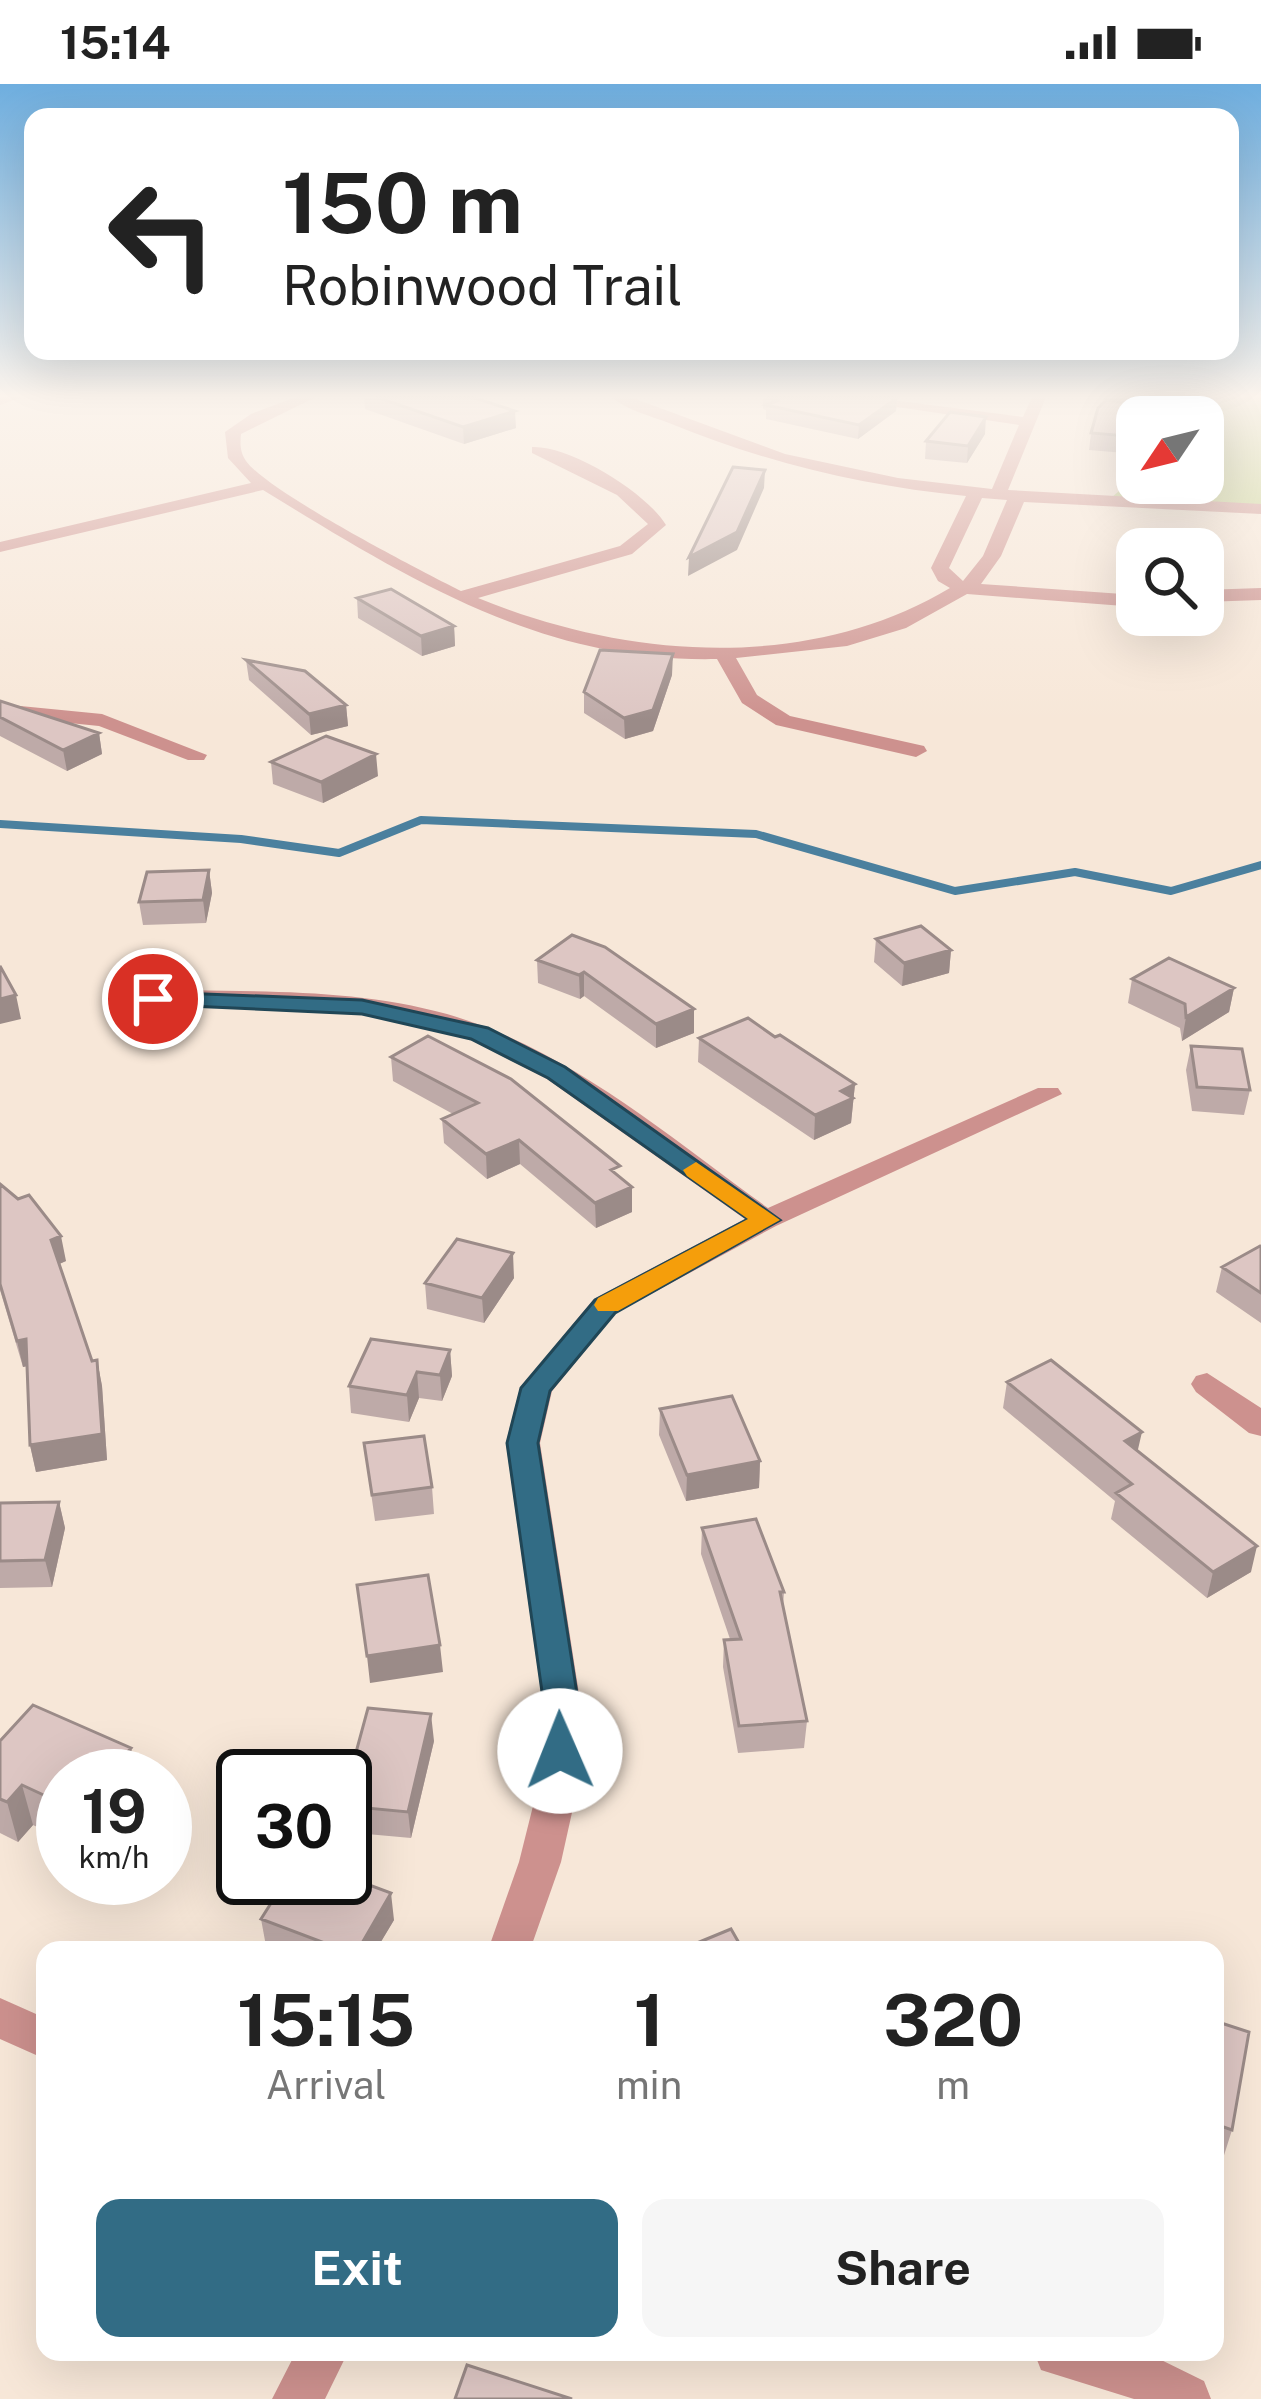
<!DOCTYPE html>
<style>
:root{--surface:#fff;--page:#f6f6f6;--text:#222;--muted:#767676;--accent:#326c85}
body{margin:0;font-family:"Public Sans",sans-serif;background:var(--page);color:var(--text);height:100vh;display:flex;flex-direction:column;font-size:45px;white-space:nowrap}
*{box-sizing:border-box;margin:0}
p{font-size:39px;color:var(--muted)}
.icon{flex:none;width:66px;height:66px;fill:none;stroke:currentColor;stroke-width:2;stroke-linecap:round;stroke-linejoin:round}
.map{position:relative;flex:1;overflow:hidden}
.side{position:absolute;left:36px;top:1857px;width:1188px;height:420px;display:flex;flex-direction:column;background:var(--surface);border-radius:24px;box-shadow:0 12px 48px #0002}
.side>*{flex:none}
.guide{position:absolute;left:24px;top:24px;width:1215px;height:252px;border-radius:24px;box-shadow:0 12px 48px #0002;background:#fff;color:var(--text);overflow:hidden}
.needle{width:78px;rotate:235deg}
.controls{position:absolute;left:1116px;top:312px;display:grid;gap:24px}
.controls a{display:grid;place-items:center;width:108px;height:108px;border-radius:24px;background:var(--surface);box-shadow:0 12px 48px #0002;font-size:60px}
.speed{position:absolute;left:36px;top:1665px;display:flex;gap:24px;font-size:60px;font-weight:700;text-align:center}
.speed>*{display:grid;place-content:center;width:156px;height:156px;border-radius:50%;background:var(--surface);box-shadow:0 12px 48px #0002;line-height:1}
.speed small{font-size:30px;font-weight:400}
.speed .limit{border:6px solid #111;border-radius:18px;background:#fff;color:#111}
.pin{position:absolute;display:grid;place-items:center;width:102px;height:102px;color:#fff;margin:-51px;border:6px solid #fff;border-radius:50%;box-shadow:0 3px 12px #0007}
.me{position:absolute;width:132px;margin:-66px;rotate:359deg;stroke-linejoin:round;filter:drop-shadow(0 0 9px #0008)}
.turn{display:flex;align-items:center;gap:42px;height:252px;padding:0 60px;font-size:54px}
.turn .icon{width:156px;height:156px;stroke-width:2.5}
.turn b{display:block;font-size:84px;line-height:102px}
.eta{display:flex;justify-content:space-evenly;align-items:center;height:204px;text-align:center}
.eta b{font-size:72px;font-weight:700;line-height:84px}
.primary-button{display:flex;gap:24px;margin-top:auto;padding:24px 60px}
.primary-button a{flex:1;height:138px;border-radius:24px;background:var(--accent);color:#fff;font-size:48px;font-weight:700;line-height:138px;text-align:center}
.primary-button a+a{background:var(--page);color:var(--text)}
.status{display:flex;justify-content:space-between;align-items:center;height:84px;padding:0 60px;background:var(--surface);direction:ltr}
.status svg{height:33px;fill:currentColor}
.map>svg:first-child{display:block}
</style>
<div class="status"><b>15:14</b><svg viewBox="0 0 49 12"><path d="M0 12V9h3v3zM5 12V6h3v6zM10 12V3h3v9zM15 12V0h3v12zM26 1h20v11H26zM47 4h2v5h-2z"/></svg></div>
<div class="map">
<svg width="1261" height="2315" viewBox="0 0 1261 2315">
<rect width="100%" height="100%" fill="#f7e7d8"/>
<path fill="#c1d189" d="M1226,313H1261V423L1112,413L1137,392V399H1203V333Z"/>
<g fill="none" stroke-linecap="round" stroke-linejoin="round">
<path stroke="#4b809e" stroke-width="8" d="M0,740L241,755L339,769L421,736L756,750L955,807L1075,788L1171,807L1261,781"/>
<path fill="#cd918e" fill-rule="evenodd" d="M0,313H23L0,321Z
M296,313H316L241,350C240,360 240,368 246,377C268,408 421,487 461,507L620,462L648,440L617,411L532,369V363C570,361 647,409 666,441L632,470L478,514C627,575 807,589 950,504L938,497L931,484L966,412C863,402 764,378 669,339C650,332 625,325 611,313H630L785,370L898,394L992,405L1019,341L829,313H868L1023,333L1032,313H1046L1008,406L1261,420V430L1024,418L1001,472L981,500L1137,511V523L967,510L906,544L847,562L736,574L757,611L790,632L924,662L927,667L916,673L776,641L742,619L717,575C541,579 407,494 263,406L0,468V458L251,399L228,374L225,348L251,330ZM982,414L1007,416L983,472L963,497L949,484Z
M1261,504V516L1203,518V506Z
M0,620L102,630L207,671L204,676H188L99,642L0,632Z
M127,905C233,909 343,901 447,930C568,965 668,1052 768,1124L1038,1004H1058L1062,1010L776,1142L616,1229L552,1307L540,1359L582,1629L577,1706L561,1778L530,1866H488L519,1778L537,1706L544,1629L506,1359L520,1304L594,1215L745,1135L547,995L473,957L432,942L352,928L118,918L114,913Z
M1207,1289L1261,1324V1352L1249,1349L1196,1308L1191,1300L1196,1292Z
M0,1914L45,1934V1975L0,1955Z
M296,2268H348L325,2315H272Z
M1034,2268H1145L1204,2297L1211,2315H1134L1041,2286Z"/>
</g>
<path fill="#beaaa8" d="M364,313H472L516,344L464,360L365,325Z
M763,313H917L914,314H897L896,327L858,355L766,335V326L763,325Z
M1107,313H1139L1135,320L1125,369L1089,366L1091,349Z
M985,350L967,379L925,375L926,357Z
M357,514L454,542L455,562L422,572L358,534Z
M246,576L346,621L348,642L311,651L249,596Z
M672,591L653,647L625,655L584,629V608Z
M0,617L99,649L102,670L67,687L0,652Z
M271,678L378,692L323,719L273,700Z
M209,786L212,809L206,839L143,841L139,818Z
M572,851L694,925V949L656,964L584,912L580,915L538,899L537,876Z
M876,855L951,866L949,889L902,902L874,878Z
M1132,895L1234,904L1229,928L1182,957L1180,944L1128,919Z
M775,953L855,1000L851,1039L814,1056L698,978L699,954Z
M1191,962L1250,1006L1244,1031L1192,1027L1186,986Z
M391,973L620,1093L632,1128L596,1144L520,1080L487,1095L444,1059L442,1035L453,1030L393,997Z
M0,1100L66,1177L59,1180L92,1277L97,1276L102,1302L107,1376L36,1388L30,1361L27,1282L23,1283L0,1206Z
M1261,1163V1239L1216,1208L1222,1183Z
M514,1194L484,1239L427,1225L425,1199Z
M450,1266L452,1292L442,1317L419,1314L409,1338L351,1329L349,1302Z
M1007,1298L1138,1367L1251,1488L1207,1514L1111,1435L1115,1417L1003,1324Z
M660,1325L760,1377L759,1404L686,1417L659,1351Z
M364,1359L432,1403L434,1430L375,1437Z
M59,1418L65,1444L52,1503L0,1504V1419Z
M702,1444L784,1508L783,1523L807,1637L804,1664L738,1669L723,1583L724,1556L730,1555L701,1470Z
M0,1657L63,1692V1755L33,1741L18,1758L0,1749Z
M434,1657L411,1754L345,1748V1709Z
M261,1835L394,1836L376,1866H276L266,1862Z
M1215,1937L1232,2046L1220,2084L1215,2083Z"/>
<path fill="#9b8b88" d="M897,314L896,327L858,355L859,341Z
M515,327L516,344L464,360L463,343Z
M986,333L985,350L967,379L968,362Z
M765,386L764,404L737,466L688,492L689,473Z
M454,542L455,562L422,572L421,552Z
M673,570L672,591L653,647L625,655L624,634Z
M346,621L348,642L311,651L309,630Z
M99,649L102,670L67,687L63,666Z
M376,670L378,692L323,719L321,698Z
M209,786L212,809L206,839L203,816Z
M951,866L949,889L902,902L904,879Z
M584,888V912L580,915L579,891Z
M1234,904L1229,928L1182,957L1186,933Z
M16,911L21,935L0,940V915Z
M694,925V949L656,964V940Z
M855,1000L851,1039L814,1056L815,1031L841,1007Z
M519,1056L520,1080L487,1095L486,1070Z
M632,1103V1128L596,1144L595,1119Z
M61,1152L66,1177L57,1181L51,1156Z
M513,1169L514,1194L484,1239L482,1214Z
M26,1255L32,1281L23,1283L17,1257Z
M450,1266L452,1292L442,1317L440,1291Z
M97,1276L102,1302L107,1376L36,1388L30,1361Z
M417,1288L419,1314L409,1338L407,1311Z
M1142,1348L1136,1374L1125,1357Z
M760,1377L759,1404L686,1417L687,1391Z
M59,1418L65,1444L52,1503L45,1476Z
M1257,1462L1251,1488L1207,1514L1213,1488Z
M440,1561L443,1588L370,1599L367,1572Z
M431,1630L434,1657L411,1754L408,1728Z
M131,1664L137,1692H107Z
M22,1701L33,1741L18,1758L7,1718Z
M391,1809L394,1836L376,1866H358Z"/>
<path fill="#ddc6c3" stroke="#9b8b88" stroke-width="3" d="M376,313H472L515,327L463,343Z
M767,313H890L897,314L859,341L766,321L777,317Z
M1107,316L1135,320L1127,352L1091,349L1098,324Z
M950,328L986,333L968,362L926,357Z
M733,383L765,386L737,448L689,473Z
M391,505L454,542L421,552L357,514Z
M600,566L673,570L653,626L624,634L584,608Z
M246,576L305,587L346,621L309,630Z
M0,617L99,649L63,666L0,633Z
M326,652L376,670L321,698L271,678Z
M209,786L203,816L139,818L147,788Z
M921,842L951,866L904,879L876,855Z
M572,851L605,863L694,925L656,940L584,888L579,891L537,876Z
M1169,874L1234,904L1186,933L1185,920L1132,895Z
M0,882L16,911L0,915Z
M748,934L775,953L780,951L855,1000L841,1007L853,1014L815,1031L699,954Z
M428,952L511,995L620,1082L611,1086L632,1103L595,1119L519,1056L486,1070L442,1035L478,1019L391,973Z
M1191,962L1242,965L1250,1006L1197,1003Z
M0,1100L18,1115L29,1111L61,1152L51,1156L92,1277L97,1276L102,1350L30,1361L26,1255L17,1257L0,1200Z
M457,1155L513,1169L482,1214L425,1199Z
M1260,1162L1261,1163V1209L1222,1183Z
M371,1255L450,1266L440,1291L417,1288L407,1311L349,1302Z
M1051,1276L1142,1348L1125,1357L1257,1462L1213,1488L1116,1409L1132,1400L1007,1298Z
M732,1312L760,1377L687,1391L660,1325Z
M424,1352L432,1403L372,1411L364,1359Z
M59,1418L45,1476L0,1477V1419Z
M756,1435L784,1508H780L807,1637L739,1642L724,1556L741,1555L702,1444Z
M428,1491L440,1561L367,1572L357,1501Z
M33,1621L131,1664L107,1692H63V1720L22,1701L7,1718L0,1715V1657Z
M368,1624L431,1630L408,1728L345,1722V1709Z
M345,1792L391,1809L358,1866H343L261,1835L287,1794H345Z
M731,1845L743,1866H680Z
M1215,1937L1249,1948L1232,2046L1215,2040Z
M467,2281L572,2315H455Z"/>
<linearGradient id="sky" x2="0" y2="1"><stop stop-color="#6eaedf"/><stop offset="0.49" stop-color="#fbf4ed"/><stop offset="1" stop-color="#fbf4ed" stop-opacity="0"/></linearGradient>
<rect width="1261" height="637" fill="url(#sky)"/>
<path fill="#326c85" stroke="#204656" stroke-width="3" d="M153,908L362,916L488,944L565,983L780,1136L615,1229L550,1307L538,1359L580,1629L578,1667L573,1677L560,1682L548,1677L542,1667L545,1629L507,1359L521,1304L595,1216L748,1135L548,994L471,955L362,930L145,920V910Z"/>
<path fill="#f59e0b" d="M696,1078L780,1136L618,1227H598L594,1221L598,1214L748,1135L687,1092L683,1086Z"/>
</svg>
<div class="controls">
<a><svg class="needle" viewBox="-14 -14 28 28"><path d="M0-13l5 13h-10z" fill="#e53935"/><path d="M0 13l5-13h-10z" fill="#767676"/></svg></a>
<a><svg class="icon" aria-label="search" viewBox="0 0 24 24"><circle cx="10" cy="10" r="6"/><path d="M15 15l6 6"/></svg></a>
</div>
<div class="speed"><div>19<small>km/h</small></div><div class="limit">30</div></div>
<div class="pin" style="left:153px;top:915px;background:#d93025"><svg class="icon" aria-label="arrive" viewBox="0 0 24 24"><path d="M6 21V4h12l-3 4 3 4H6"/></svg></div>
<svg class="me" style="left:560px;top:1667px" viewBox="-20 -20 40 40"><circle r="19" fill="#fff"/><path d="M0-13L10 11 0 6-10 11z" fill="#326c85"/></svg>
<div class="guide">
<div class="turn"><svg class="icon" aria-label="left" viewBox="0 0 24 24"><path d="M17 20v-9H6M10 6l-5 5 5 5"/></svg><div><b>150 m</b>Robinwood Trail</div></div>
</div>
<section class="side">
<div class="eta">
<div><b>15:15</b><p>Arrival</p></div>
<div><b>1</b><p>min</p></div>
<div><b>320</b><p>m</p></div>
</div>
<div class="primary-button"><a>Exit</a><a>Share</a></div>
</section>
</div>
